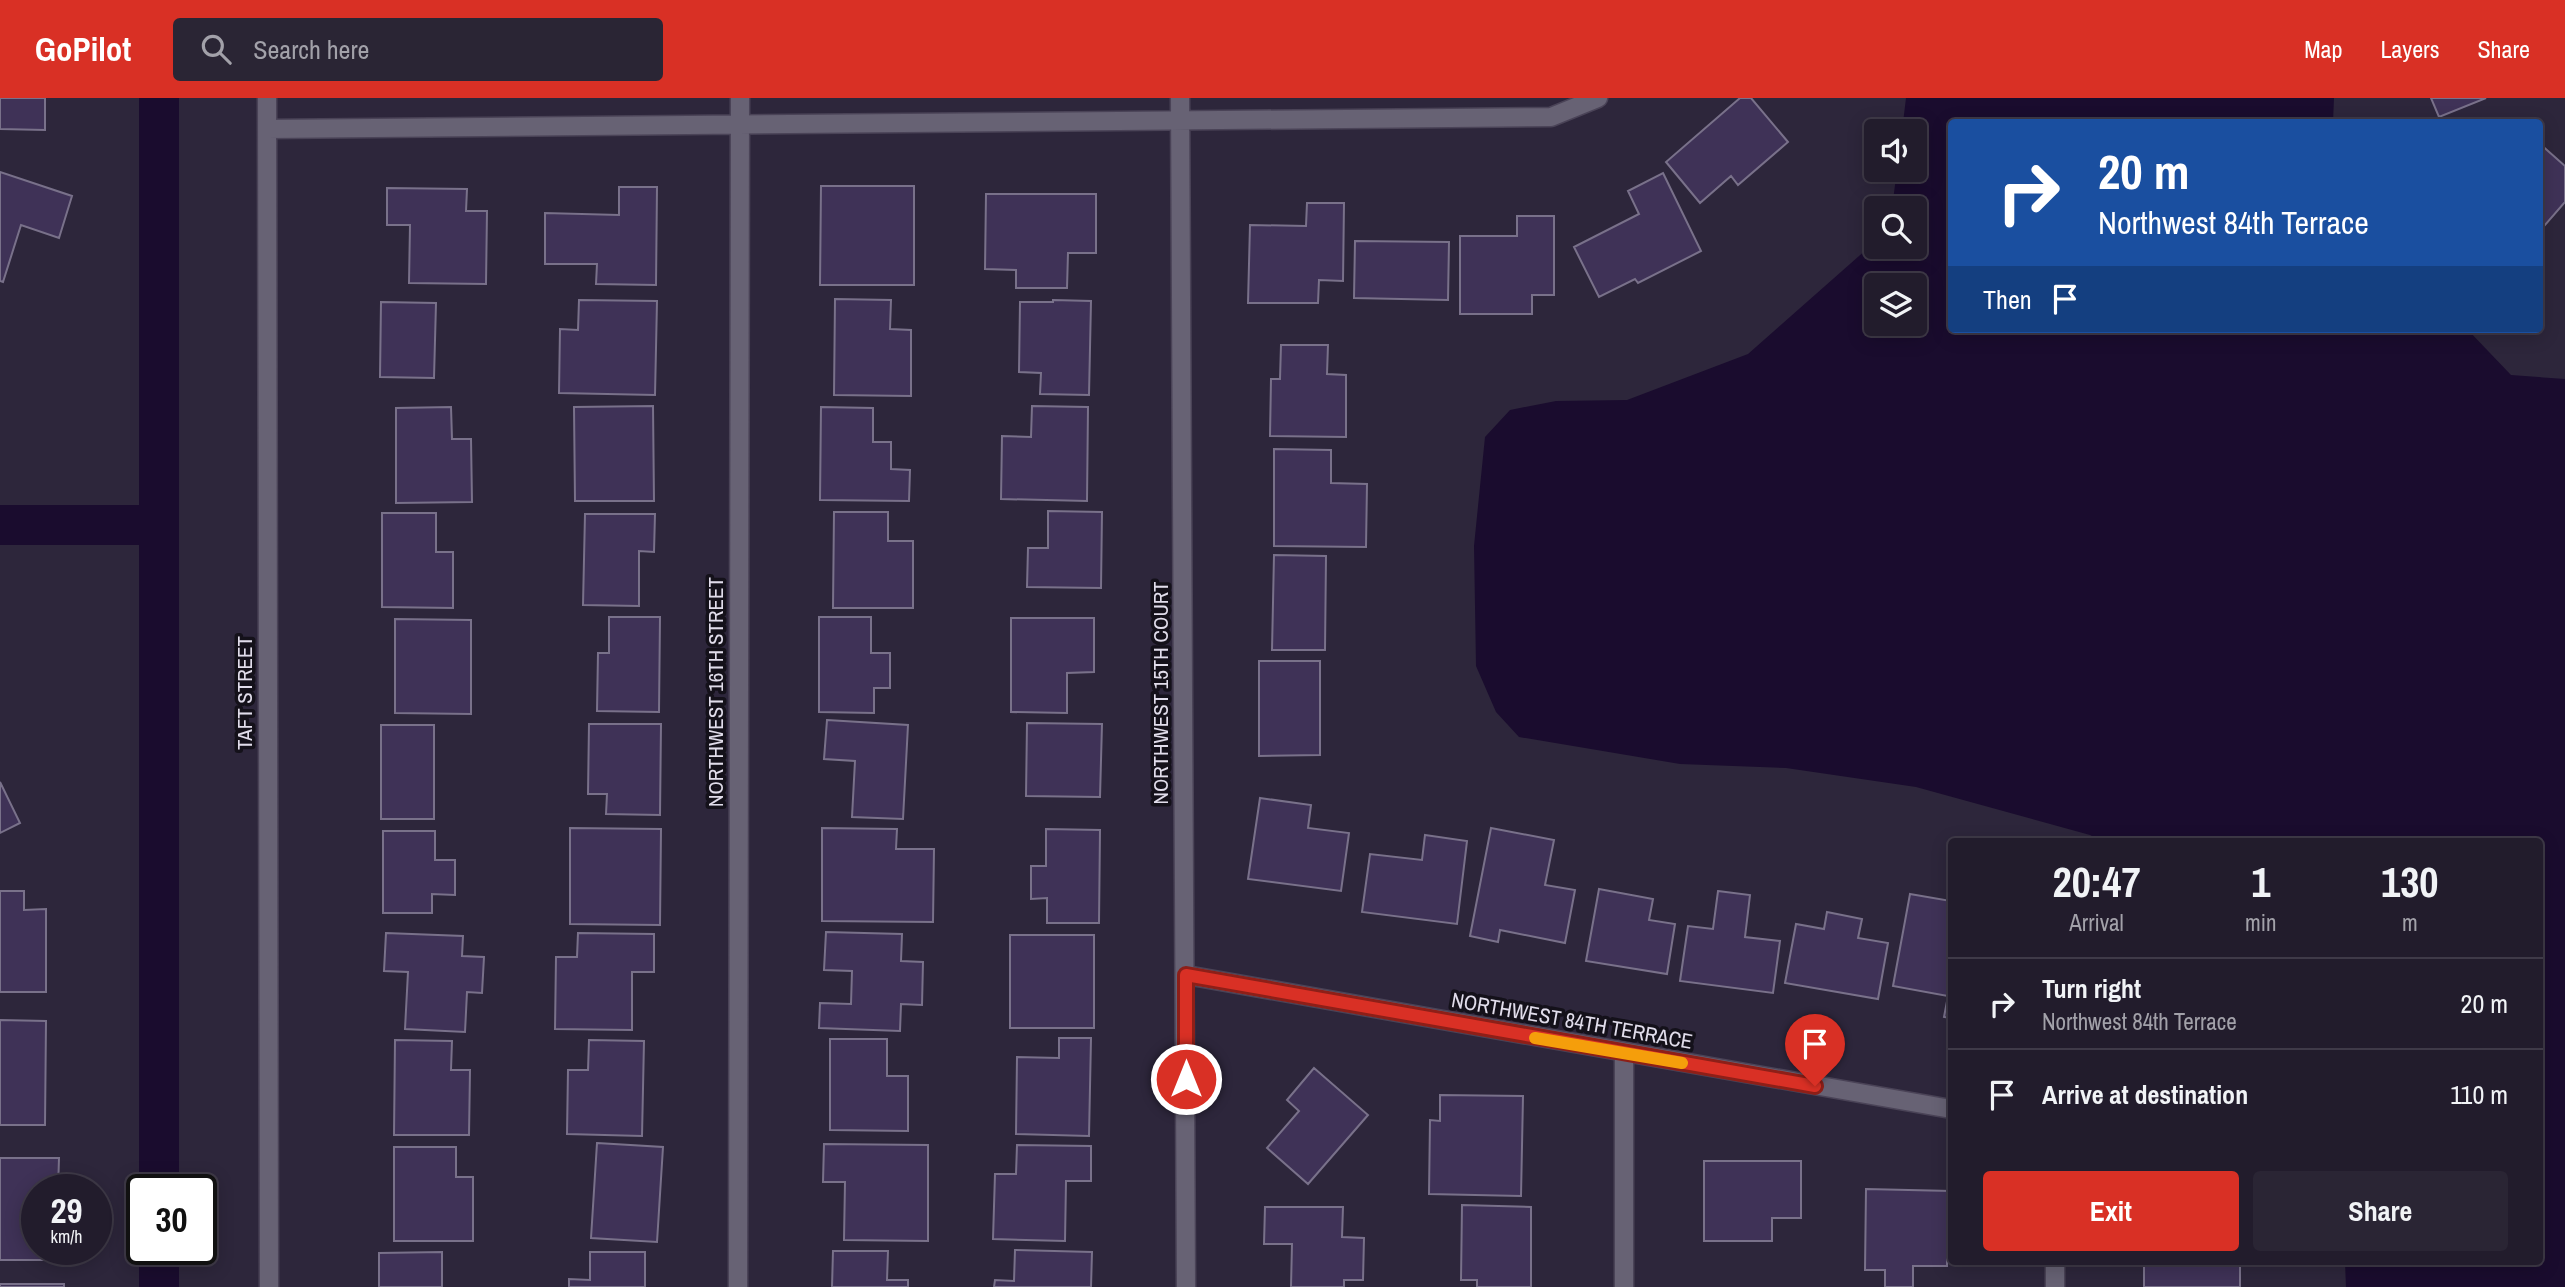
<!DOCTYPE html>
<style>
:root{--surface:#221c2c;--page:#2a2534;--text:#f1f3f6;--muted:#a2a1a9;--line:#3f3a48;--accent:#d93025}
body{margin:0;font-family:"Archivo Narrow",sans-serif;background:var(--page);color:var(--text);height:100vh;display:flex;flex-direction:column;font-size:26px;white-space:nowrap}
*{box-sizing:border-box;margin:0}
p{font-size:23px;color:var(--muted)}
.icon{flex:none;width:38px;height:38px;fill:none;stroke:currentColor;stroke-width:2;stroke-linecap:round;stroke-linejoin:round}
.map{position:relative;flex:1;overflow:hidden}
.side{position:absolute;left:1948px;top:740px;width:595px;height:427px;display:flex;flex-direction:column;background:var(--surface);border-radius:7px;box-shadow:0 4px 18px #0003,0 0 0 2px var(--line)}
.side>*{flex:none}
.banner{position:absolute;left:1948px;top:21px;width:595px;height:214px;border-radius:7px;box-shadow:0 4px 18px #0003,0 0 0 2px var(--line);background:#1a4fa0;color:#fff;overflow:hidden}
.controls{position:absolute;left:1864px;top:21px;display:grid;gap:14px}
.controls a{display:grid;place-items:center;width:63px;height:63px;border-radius:7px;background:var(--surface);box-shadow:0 4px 18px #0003,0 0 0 2px var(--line);font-size:35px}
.speed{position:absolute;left:21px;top:1076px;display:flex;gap:14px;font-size:35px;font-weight:700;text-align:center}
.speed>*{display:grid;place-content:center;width:91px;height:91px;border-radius:50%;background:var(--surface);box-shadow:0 4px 18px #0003,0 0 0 2px var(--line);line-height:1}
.speed small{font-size:18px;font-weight:400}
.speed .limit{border:4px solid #111;border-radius:10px;background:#fff;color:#111}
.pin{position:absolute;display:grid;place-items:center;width:60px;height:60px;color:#fff;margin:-72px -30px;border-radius:50% 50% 50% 0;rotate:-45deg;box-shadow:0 0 7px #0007}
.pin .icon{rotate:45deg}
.me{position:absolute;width:77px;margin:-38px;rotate:0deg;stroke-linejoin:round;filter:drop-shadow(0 0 5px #0008)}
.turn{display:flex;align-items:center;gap:24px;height:147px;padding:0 35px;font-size:32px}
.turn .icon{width:91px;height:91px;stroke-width:2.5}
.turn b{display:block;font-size:49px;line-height:60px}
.then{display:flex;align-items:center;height:66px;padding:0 35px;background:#0003;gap:14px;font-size:26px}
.eta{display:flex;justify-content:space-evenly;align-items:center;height:119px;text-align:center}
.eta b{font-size:42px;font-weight:700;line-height:49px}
.cta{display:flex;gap:14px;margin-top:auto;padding:14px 35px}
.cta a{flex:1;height:80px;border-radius:7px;background:var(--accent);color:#fff;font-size:28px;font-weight:700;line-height:80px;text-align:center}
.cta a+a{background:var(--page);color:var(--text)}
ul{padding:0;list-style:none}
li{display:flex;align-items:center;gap:21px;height:91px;padding:0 35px;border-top:2px solid var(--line)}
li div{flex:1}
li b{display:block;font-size:26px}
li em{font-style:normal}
header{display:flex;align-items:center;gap:42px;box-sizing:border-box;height:98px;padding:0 35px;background:var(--accent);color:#fff}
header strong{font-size:33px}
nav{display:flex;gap:38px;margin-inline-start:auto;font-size:24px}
.search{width:490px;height:63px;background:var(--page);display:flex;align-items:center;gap:18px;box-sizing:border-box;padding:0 24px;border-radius:7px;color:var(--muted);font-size:26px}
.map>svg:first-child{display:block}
</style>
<header>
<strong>GoPilot</strong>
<div class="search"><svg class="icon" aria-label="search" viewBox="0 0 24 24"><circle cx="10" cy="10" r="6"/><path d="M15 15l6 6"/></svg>Search here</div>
<nav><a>Map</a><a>Layers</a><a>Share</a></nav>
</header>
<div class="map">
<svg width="2565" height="1189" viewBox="0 0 2565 1189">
<rect width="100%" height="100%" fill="#2d263b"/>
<path fill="#1a0c2e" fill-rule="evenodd" d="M1906,0H2334L2333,24H1951V231H2467L2511,277L2565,281V1189H2346L2345,1164H2539V744H2103L2090,737L1916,689L1786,670L1680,666L1519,639L1496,614L1476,568L1474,448L1485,339L1510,312L1556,303L1627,302L1748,256L1876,143V149H1914V110H1892L1897,72H1914V33H1902ZM1876,187H1914V226H1876Z"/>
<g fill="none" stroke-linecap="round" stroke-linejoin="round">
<path stroke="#1a0c2e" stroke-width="40" d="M0,427H158
M159,1092V0
M159,1152V1189"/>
</g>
<path fill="#3f3257" stroke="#79718a" stroke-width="2" d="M0,0H45V32L0,31Z
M1740,0H1751L1788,44L1738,87L1731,78L1700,105L1666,64Z
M2431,0H2486L2439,19Z
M2539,45L2565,68V104L2539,134Z
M0,74L72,98L59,140L21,127L3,184L0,183Z
M1663,75L1701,153L1638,185L1635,181L1599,199L1574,149L1639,116L1628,93Z
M821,88H914V187H820Z
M619,89H657L656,187L596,186L597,166H545V115L619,117Z
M387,90L467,91L466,113H487L486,186L409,185L410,127H387Z
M986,96H1096V155H1068L1067,190H1016V172L985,171Z
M1307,105H1344L1343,183L1319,182L1318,205H1248L1250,127L1306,128Z
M1517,118H1554V197H1532V216H1460V138H1517Z
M1355,143L1449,144L1448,202L1354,200Z
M835,201L891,202L890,231L911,232V298L834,297Z
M579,202L657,203L655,297L559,295L560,231L578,232Z
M1053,202L1091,203L1089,297L1040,296L1041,275L1019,274L1020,204H1053Z
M381,204L436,205L434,280L380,279Z
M1281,247H1328L1327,276L1346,277V339L1270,338L1271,281H1280Z
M653,308L654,403H575L574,309Z
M1032,308L1088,309L1087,403L1001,401L1002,338L1031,339Z
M451,309L452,341H471L472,404L396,405V310Z
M821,309L873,310V344H891V371L910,372L909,403L820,402Z
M1274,351L1331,352V385L1367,386L1366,449L1274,448Z
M1048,413L1102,414L1101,490L1027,489L1028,450H1048Z
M834,414H888V443H913V510H833Z
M382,415H436V454H453V510L382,509Z
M585,416H655L654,454L639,453V508L583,507Z
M1274,457L1326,458L1325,552H1272Z
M609,519H660L659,614L597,613L598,555H609Z
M819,519H871V555H890V590H874V615L819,614Z
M1011,520H1094V574L1067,575V615L1011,614Z
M395,521L471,522V616L395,615Z
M1259,563H1320V657L1259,658Z
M827,622L908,627L903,721L852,719L855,663L824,661Z
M1027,625L1102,626L1100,699L1026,698Z
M589,626H661L660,717L606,716L607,696H588Z
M381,627H434V721H381Z
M0,684L20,725L0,735Z
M1260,700L1311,707L1308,730L1349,735L1341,793L1248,781Z
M570,730L661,731L660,827L570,826Z
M822,730L897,731L896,751H934L933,824L822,823Z
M1491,730L1554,742L1545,787L1575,792L1565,845L1500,832L1498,844L1470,838Z
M1046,731L1100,732L1099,825H1047V800L1031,801V768H1046Z
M383,733H435V762H455V797L432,796V815H383Z
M1425,737L1467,743L1457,826L1362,814L1370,756L1422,762Z
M1599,791L1653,801L1649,822L1675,826L1667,876L1586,863Z
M0,793H24V812L46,811V894H0Z
M1718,793L1750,797L1745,839L1780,843L1773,895L1680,883L1688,828L1713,831Z
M1910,796L1951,803V920L1944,919L1948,898L1893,888Z
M1827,814L1862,821L1858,840L1888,845L1878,901L1785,885L1796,826L1824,831Z
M826,834L902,836L901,863L923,864L922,907L901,906L900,933L819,930L820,905L851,906L852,873L824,872Z
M386,835L463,838L462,858L484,859L482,895L467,894L465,934L405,931L408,874L384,873Z
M578,835L654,836V874H632V932L555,931L556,859H577Z
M1010,837H1094V930H1010Z
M0,922L46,923L45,1027H0Z
M1059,940H1091L1089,1038L1016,1036L1017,959L1059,960Z
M830,941H887V978H908V1033L830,1032Z
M395,942L452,943L451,972H470L469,1037H394Z
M589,942L644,943L642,1038L567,1036L568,972H588Z
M1314,970L1368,1017L1308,1086L1267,1050L1299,1013L1287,1002Z
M1440,997L1523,998L1521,1098L1429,1096L1430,1022L1440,1023Z
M597,1045L663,1049L657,1144L591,1140Z
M824,1046L928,1047V1143L844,1142L845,1084H823Z
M1017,1047L1091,1048V1083H1066L1065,1143L993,1141L995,1076H1016Z
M394,1049H456V1079H473V1143H394Z
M0,1060H59L58,1092H37V1152H58V1162H0Z
M1704,1063H1801V1120H1772V1143H1704Z
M1866,1091L1951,1093V1144H1947V1168H1913V1189H1885V1172H1865Z
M1462,1107L1531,1109V1189H1477V1182H1461Z
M1265,1109H1343L1342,1139L1364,1140L1363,1182H1344V1189H1291L1292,1146H1264Z
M1015,1152L1092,1154L1091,1189H994L995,1182L1014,1183Z
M833,1153H888L887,1182H908V1189H832Z
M442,1154V1189H379V1155Z
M590,1154H645V1189H569V1181L590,1182Z
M2144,1165L2240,1166V1189H2144Z
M0,1186H64V1189H0Z"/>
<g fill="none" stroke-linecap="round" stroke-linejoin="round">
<g stroke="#4a4357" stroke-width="21">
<path id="minor" d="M267,0L269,1189
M1180,0L1186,1189
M267,31L1551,19L1598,0
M1186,877L1951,1011
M1624,955V1189
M738,1189L740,0
M2055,1189V1164"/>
</g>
<use href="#minor" stroke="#676274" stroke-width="18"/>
</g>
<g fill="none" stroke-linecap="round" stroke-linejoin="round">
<g stroke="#8d1f18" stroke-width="18">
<path id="route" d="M1186,981V877L1815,988"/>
</g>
<use href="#route" stroke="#d93025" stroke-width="12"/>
<path stroke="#f59e0b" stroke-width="12" d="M1535,940L1682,965"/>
</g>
<g text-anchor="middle" stroke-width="7" stroke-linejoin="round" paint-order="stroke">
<g font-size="21" fill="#e1ddeb" stroke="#14111a">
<text transform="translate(716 594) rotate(-90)" y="7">NORTHWEST 16TH STREET</text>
<text transform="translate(245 595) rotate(-90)" y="7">TAFT STREET</text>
<text transform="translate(1161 595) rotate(-90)" y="7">NORTHWEST 15TH COURT</text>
<text transform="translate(1572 923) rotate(10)" y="7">NORTHWEST 84TH TERRACE</text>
</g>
</g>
</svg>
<div class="controls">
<a><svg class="icon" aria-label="sound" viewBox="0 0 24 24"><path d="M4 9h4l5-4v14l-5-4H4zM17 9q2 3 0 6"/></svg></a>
<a><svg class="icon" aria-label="search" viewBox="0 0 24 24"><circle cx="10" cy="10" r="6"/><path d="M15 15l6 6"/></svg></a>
<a><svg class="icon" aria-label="layers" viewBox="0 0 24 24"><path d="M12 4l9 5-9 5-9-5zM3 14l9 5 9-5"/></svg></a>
</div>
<div class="speed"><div>29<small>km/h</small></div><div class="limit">30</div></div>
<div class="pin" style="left:1815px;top:988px;background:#d93025"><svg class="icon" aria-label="arrive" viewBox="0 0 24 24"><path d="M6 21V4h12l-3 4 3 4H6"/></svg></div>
<svg class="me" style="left:1186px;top:981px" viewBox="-20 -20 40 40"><circle r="17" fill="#d93025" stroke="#fff" stroke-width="3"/><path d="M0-11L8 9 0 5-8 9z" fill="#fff"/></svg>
<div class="banner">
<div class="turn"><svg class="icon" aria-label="right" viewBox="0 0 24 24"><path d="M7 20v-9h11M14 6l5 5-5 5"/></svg><div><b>20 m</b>Northwest 84th Terrace</div></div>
<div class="then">Then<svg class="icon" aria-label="arrive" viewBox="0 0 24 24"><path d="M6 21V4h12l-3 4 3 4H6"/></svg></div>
</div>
<section class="side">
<div class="eta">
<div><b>20:47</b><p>Arrival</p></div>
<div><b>1</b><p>min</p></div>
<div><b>130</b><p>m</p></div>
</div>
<ul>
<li><svg class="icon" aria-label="right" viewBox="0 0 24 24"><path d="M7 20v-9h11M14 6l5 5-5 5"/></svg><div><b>Turn right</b><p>Northwest 84th Terrace</p></div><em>20 m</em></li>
<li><svg class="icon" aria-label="arrive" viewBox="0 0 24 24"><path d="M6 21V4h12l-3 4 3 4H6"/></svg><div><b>Arrive at destination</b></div><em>110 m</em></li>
</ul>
<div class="cta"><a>Exit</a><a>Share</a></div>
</section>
</div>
